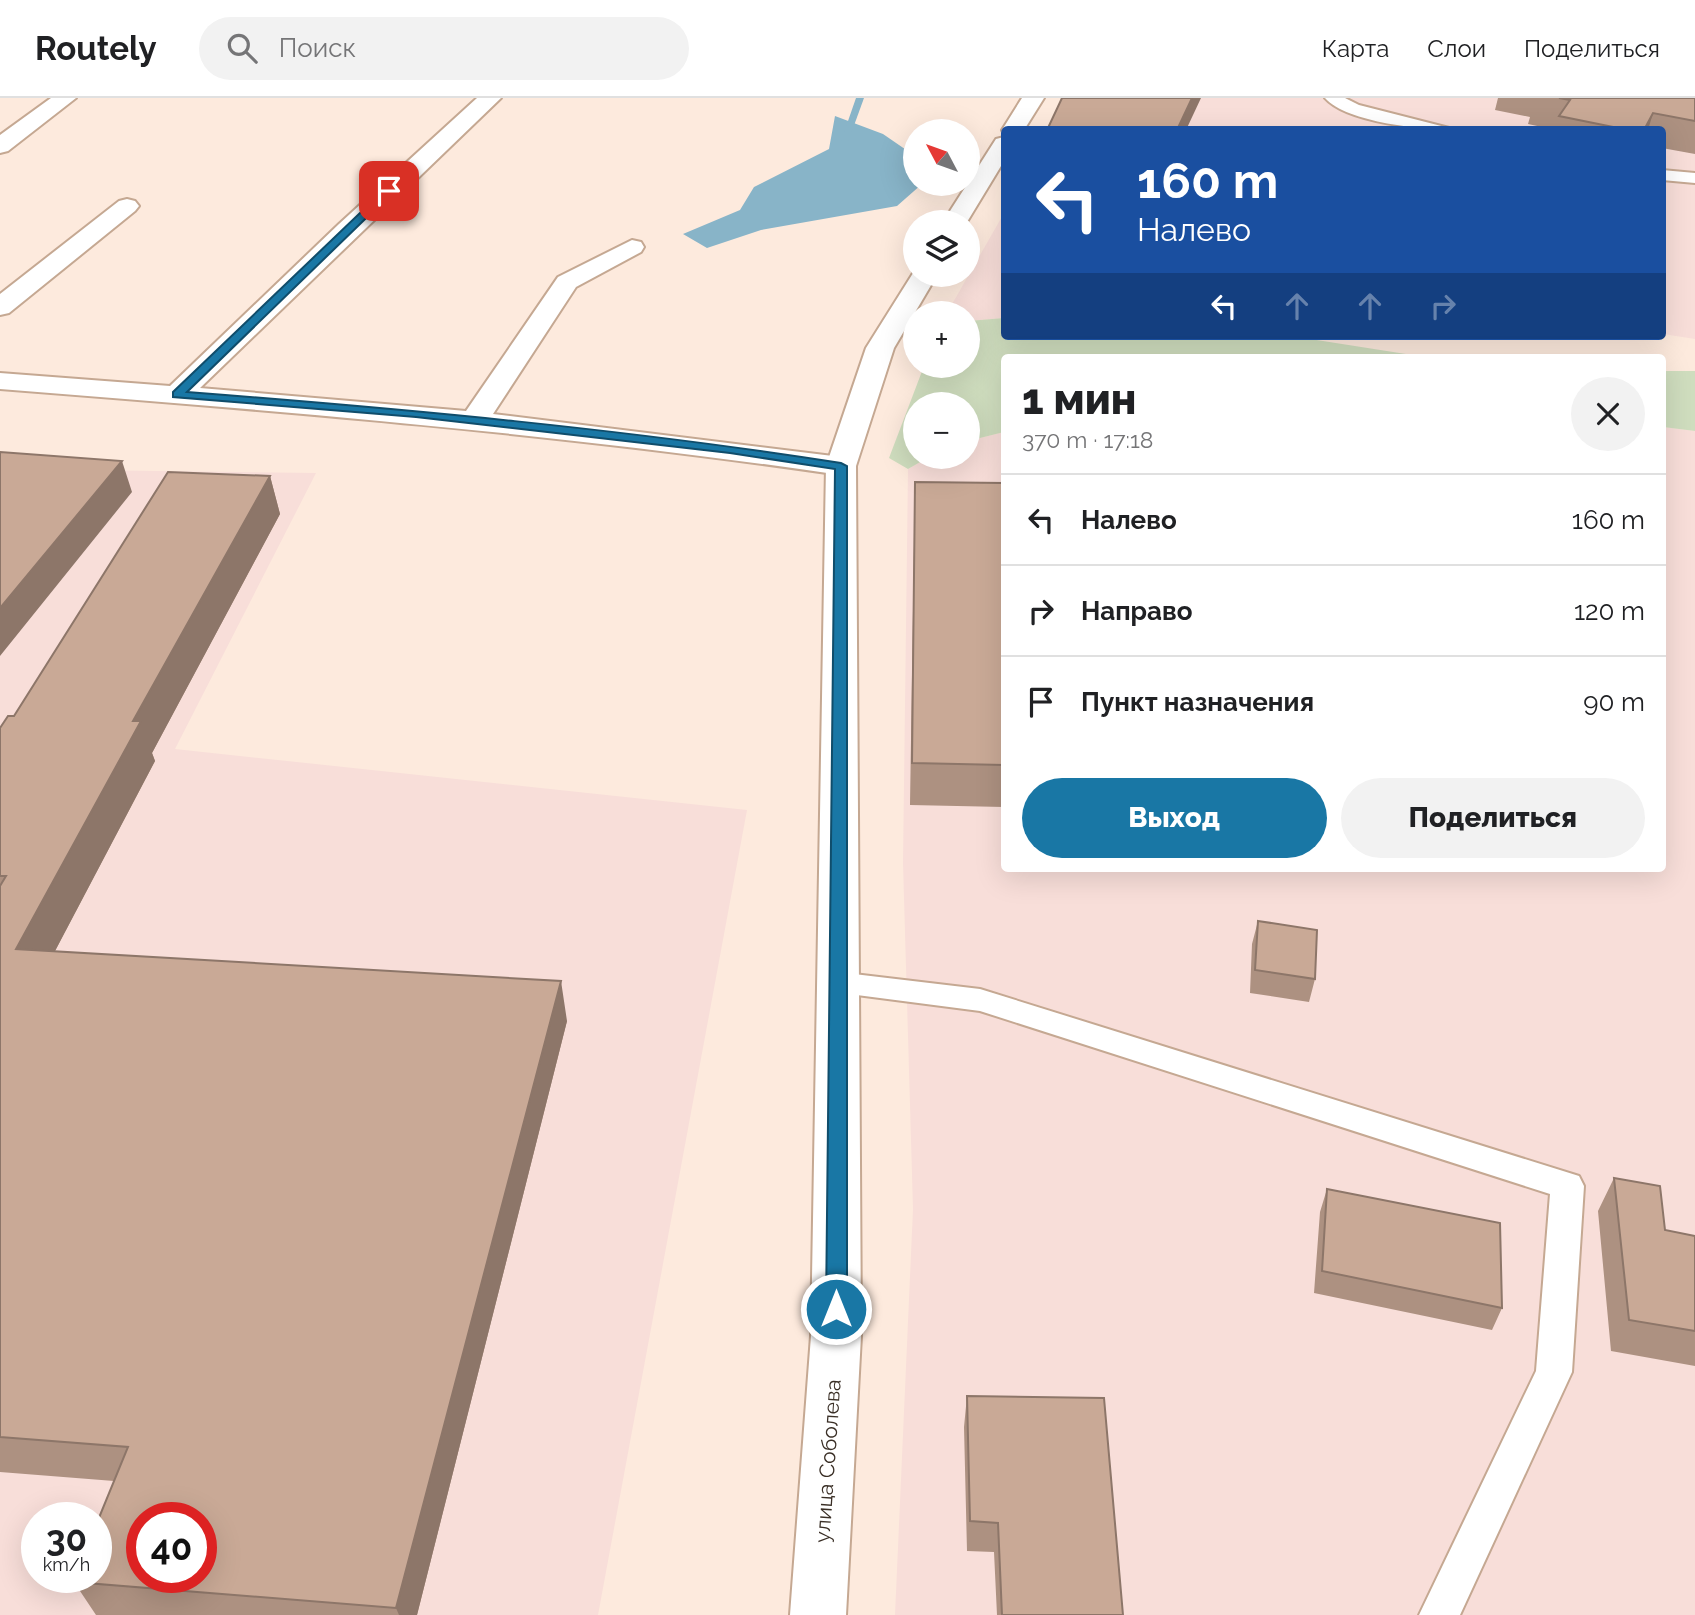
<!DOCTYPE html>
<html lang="ru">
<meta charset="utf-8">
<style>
:root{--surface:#fff;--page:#f2f2f2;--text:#202124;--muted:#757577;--line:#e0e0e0;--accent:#1977a5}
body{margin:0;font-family:Raleway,sans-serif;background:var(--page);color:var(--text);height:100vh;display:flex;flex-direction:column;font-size:26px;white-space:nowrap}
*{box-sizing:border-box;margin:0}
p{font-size:23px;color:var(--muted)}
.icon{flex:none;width:38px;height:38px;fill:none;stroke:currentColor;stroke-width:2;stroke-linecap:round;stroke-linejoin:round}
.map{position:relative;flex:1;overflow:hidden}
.drawer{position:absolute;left:1001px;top:256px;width:665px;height:518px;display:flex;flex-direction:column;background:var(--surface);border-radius:7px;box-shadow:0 7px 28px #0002}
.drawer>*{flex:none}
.hud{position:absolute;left:1001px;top:28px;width:665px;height:214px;border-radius:7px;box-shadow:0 7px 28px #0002;background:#1a4fa0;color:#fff;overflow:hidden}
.needle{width:46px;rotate:311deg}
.controls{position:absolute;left:903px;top:21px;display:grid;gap:14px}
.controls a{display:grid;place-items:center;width:77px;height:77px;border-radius:50%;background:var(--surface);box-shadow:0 7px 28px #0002;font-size:35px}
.speed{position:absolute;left:21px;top:1404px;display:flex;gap:14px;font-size:35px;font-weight:700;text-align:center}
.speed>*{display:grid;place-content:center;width:91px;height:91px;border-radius:50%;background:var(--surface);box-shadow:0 7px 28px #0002;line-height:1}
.speed small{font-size:18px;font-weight:400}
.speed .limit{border:10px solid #d22;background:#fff;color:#111}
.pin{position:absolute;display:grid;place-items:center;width:60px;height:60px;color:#fff;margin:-30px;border-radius:14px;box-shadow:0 4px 10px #0006}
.me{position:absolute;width:77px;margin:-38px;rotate:0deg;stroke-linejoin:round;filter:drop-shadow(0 0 5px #0008)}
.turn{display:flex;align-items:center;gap:24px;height:147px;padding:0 21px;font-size:32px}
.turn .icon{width:91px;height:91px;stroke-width:2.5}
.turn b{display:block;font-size:49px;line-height:60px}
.lanes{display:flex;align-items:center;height:66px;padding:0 21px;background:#0003;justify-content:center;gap:35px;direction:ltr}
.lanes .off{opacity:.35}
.round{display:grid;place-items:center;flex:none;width:74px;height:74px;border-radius:37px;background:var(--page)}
.overview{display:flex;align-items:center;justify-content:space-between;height:119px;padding:0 21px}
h1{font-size:42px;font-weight:800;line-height:52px}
.cta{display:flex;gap:14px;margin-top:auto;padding:14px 21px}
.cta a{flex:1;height:80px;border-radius:42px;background:var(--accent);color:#fff;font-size:28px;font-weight:800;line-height:80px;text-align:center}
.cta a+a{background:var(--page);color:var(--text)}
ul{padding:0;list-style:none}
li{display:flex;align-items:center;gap:21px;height:91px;padding:0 21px;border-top:2px solid var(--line)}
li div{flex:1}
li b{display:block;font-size:26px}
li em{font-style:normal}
header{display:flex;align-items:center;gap:42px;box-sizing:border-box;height:98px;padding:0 35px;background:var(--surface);border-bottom:2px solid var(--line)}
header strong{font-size:33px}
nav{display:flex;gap:38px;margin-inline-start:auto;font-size:24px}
.search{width:490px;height:63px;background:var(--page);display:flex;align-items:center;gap:18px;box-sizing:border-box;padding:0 24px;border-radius:38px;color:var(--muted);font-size:26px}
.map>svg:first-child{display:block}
</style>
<header>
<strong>Routely</strong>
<div class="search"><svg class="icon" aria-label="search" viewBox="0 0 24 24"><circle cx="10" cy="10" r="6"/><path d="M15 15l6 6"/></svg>Поиск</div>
<nav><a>Карта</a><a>Слои</a><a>Поделиться</a></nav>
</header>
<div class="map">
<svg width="1695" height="1517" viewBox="0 0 1695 1517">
<rect width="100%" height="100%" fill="#fdeadd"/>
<path fill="#f8ded9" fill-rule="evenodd" d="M1069,0H1695V241L1663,236L1662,32H1053Z
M1004,115V220L968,223V215H947Z
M1663,329L1695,333V1517H895L913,1111L903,765L908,371L929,359H968V343L1004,334V770H1662Z
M0,371L316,375L175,651L747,712L598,1517H0ZM37,1419H96V1479H37ZM142,1419H201V1479H142Z"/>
<path fill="#cfddbe" d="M1004,220V238H1291L1425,259H1004V334L968,343V306H915V359H929L908,371L889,360L924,268H968V223Z
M1662,273H1695V333L1663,329Z"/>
<path fill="#88b4c8" d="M835,18L883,36L915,58V86H922L897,108L761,132L707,150L683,136L740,112L754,89L829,51Z"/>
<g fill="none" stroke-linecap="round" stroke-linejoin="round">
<path fill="#88b4c8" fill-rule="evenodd" d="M856,0H864L848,44L840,46Z"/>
<g stroke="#c5a892" stroke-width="4">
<path id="lane" d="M1325,0H1345L1359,7L1457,32C1425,32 1347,25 1325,0Z
M1662,72L1695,75V85L1662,82Z
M837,874L980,891L1579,1078L1584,1088L1572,1274L1460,1517H1419L1536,1273L1550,1096L980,913L826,893L822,885L826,877Z"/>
</g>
<g stroke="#c5a892" stroke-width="4">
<path id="street" d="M51,0H76L8,53L0,55V37Z
M477,0H501L200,290L466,313L558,179L632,142L641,144L644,149L641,154L576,189L493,316L841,359L852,362L856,368L852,374L841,377C562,336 281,313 0,291V275L170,288L339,126Z
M127,101L135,103L139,108L135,113L9,215L0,217V196L119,103Z"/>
</g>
<g stroke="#c5a892" stroke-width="4">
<path id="secondary" d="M1022,0H1044L1024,32H1004V36L1002,32Z
M1004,39V63L967,124H943L996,41Z
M915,172V177H937L894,250L856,368L861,1238L846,1517H790L811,1238L826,368L866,250Z"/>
</g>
<use href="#lane" fill="#fff" fill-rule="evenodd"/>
<use href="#street" fill="#fff" fill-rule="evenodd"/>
<use href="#secondary" fill="#fff" fill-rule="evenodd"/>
</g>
<path fill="#ad9181" d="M1498,0H1695V56L1662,50V32H1556L1528,26L1530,19L1495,12Z
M270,378L280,416L152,655L155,663L55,853L567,923L417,1517H96L74,1484L114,1383L0,1374V630Z
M915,384L1004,385V709L910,707Z
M1258,823L1315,881L1309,904L1250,895L1252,846Z
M1614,1080L1665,1132L1695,1138V1268L1611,1253L1598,1113Z
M1327,1091L1502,1210L1492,1232L1314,1195L1320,1114Z
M967,1298L1123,1517H997L994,1454L967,1453L964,1329Z"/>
<path fill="#8d7669" d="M1192,0H1201L1186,32H1177Z
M1653,15L1648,32H1644Z
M122,363L132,394L0,558V510Z
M270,378L280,416L152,655L155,663L35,891L16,851L133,623Z
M561,883L567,923L417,1517H399L396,1510Z"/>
<path fill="#c9a996" stroke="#8d7669" stroke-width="2" fill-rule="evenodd" d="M1062,0H1192L1177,32H1047Z
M1559,0H1695V23L1653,15L1644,32H1628L1559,18L1570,2Z
M0,354L122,363L0,510Z
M168,374L270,378L133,623H141L16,851L561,883L396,1510L74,1484L76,1479H96V1427L128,1349L0,1339V788L6,778H0V630L8,618H14ZM142,1419H201V1479H142Z
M915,384L1004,385V667L912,665Z
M1258,823L1317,832L1315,881L1255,872Z
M1614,1080L1660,1088L1665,1132L1695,1138V1233L1629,1222Z
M1327,1091L1500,1125L1502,1210L1322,1173Z
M967,1298L1104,1300L1123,1517H1002L998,1425L970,1423Z"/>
<path fill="#1977a5" stroke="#104d6b" stroke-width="2" d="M385,91L394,93L187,294C406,311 624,331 841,365L847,368V1211L844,1217L836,1220L829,1217L826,1211L835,371L730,355L416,319L173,299V294Z"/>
<g text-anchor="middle" stroke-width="5" stroke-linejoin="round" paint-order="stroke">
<g font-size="21" fill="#3a2f26" stroke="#fff">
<text transform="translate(828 1363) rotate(-86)" y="7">улица Соболева</text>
</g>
</g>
</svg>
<div class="controls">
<a><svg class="needle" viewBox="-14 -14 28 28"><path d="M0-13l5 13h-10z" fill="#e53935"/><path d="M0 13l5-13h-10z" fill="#757577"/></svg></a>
<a><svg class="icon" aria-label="layers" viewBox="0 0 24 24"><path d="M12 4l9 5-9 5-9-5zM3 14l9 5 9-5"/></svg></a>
<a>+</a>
<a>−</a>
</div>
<div class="speed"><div>30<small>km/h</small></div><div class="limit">40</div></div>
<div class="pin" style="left:389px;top:93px;background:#d93025"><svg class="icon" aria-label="arrive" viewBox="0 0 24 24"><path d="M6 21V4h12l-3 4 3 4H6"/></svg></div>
<svg class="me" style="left:836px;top:1211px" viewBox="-20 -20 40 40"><circle r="17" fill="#1977a5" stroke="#fff" stroke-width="3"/><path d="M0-11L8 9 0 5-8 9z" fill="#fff"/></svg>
<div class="hud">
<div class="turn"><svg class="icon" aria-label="left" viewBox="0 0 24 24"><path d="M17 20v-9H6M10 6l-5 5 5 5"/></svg><div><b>160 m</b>Налево</div></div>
<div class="lanes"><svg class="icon" aria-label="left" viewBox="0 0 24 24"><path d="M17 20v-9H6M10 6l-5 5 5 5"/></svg><svg class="icon off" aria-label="ahead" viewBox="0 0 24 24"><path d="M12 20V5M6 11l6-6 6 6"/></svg><svg class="icon off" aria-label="ahead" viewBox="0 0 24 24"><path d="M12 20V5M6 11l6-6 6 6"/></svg><svg class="icon off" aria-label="right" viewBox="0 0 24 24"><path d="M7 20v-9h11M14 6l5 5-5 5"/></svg></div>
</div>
<section class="drawer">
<div class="overview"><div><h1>1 мин</h1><p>370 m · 17:18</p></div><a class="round"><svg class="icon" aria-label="close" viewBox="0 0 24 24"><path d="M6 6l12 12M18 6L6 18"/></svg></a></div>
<ul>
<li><svg class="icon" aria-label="left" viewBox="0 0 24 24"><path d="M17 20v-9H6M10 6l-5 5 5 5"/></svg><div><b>Налево</b></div><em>160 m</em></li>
<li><svg class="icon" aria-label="right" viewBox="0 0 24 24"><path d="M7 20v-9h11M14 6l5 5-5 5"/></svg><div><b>Направо</b></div><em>120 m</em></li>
<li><svg class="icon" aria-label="arrive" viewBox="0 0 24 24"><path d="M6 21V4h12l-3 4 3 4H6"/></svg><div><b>Пункт назначения</b></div><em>90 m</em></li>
</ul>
<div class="cta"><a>Выход</a><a>Поделиться</a></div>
</section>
</div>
